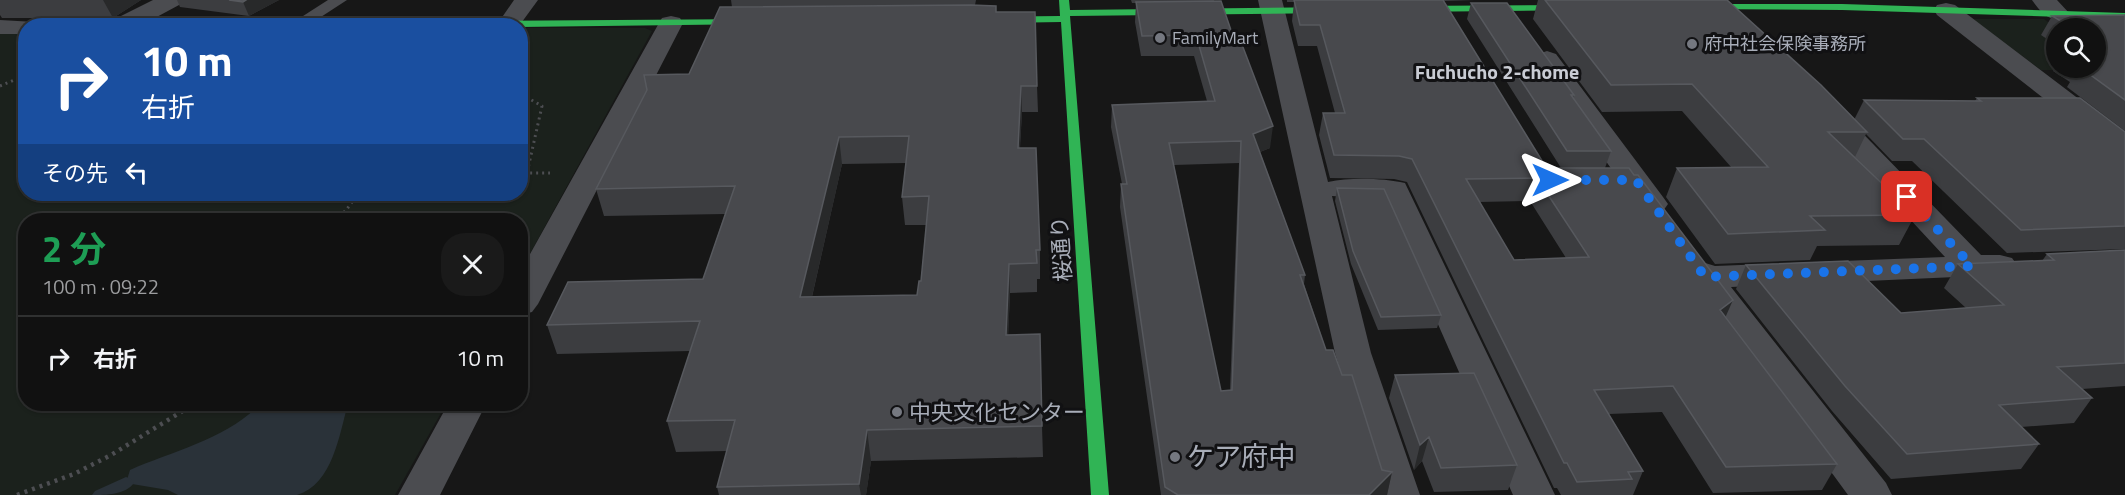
<!DOCTYPE html>
<html lang="ja">
<meta charset="utf-8">
<style>
:root{--surface:#111;--page:#1a1a1a;--text:#f1f3f6;--muted:#9c9d9f;--line:#303131}
body{margin:0;font-family:"Titillium Web","Noto Sans JP",sans-serif;background:var(--page);color:var(--text);height:100vh;display:flex;flex-direction:column;font-size:22px;white-space:nowrap}
*{box-sizing:border-box;margin:0}
p{font-size:20px;color:var(--muted)}
.icon{flex:none;width:33px;height:33px;fill:none;stroke:currentColor;stroke-width:2;stroke-linecap:round;stroke-linejoin:round}
.map{position:relative;flex:1;overflow:hidden}
.details{position:absolute;left:18px;top:213px;width:510px;height:198px;display:flex;flex-direction:column;background:var(--surface);border-radius:24px;box-shadow:0 2px 4px #0004,0 0 0 2px var(--line)}
.details>*{flex:none}
.top-card{position:absolute;left:18px;top:18px;width:510px;height:183px;border-radius:24px;box-shadow:0 2px 4px #0004,0 0 0 2px var(--line);background:#1a4fa0;color:#fff;overflow:hidden}
.tools{position:absolute;left:2046px;top:18px;display:grid;gap:12px}
.tools a{display:grid;place-items:center;width:60px;height:60px;border-radius:50%;background:var(--surface);box-shadow:0 2px 4px #0004,0 0 0 2px var(--line);font-size:30px}
.pin{position:absolute;display:grid;place-items:center;width:51px;height:51px;color:#fff;margin:-26px;border-radius:12px;box-shadow:0 3px 9px #0006}
.me{position:absolute;width:66px;margin:-33px;rotate:90deg;stroke-linejoin:round;filter:drop-shadow(0 0 4px #0008)}
.turn{display:flex;align-items:center;gap:21px;height:126px;padding:0 24px;font-size:27px}
.turn .icon{width:78px;height:78px;stroke-width:2.5}
.turn b{display:block;font-size:42px;line-height:51px}
.then{display:flex;align-items:center;height:57px;padding:0 24px;background:#0003;gap:12px;font-size:22px}
.round{display:grid;place-items:center;flex:none;width:63px;height:63px;border-radius:24px;background:var(--page)}
.head{display:flex;align-items:center;justify-content:space-between;height:102px;padding:0 24px}
h1{font-size:36px;font-weight:700;line-height:45px;color:#1e9e55}
ul{padding:0;list-style:none}
li{display:flex;align-items:center;gap:18px;height:84px;padding:0 24px;border-top:2px solid var(--line)}
li div{flex:1}
li b{display:block;font-size:22px}
li em{font-style:normal}
.map>svg:first-child{display:block}
</style>
<div class="map">
<svg width="2125" height="495" viewBox="0 0 2125 495">
<rect width="100%" height="100%" fill="#171717"/>
<path fill="#1b211c" d="M1972,19H2044L2056,28V68L2072,70H2041Z
M521,28H645L652,31L521,270L520,220H26V404H446L395,495H0V32H25L26,194H520Z"/>
<path fill="#2a3239" d="M260,404H348C339,435 333,484 297,495H178L168,490L126,483L130,470C173,451 227,439 260,404Z"/>
<g fill="none" stroke-linecap="round" stroke-linejoin="round">
<path fill="#2a3239" fill-rule="evenodd" d="M126,477L131,479L134,483C125,495 106,495 92,495L95,491Z"/>
<path stroke="#4d4e52" stroke-width="3" stroke-dasharray="2 4" stroke-linecap="butt" d="M0,86L26,75
M520,97L528,98L542,106L527,173H550
M344,213L358,194"/>
<path stroke="#4d4e52" stroke-width="4.5" stroke-dasharray="3 5" stroke-linecap="butt" d="M339,220L346,211
M17,495L74,474L111,455L194,404"/>
<path fill="#4b4c50" fill-rule="evenodd" d="M328,0H347L307,26L289,25Z"/>
<path fill="#4b4c50" fill-rule="evenodd" d="M153,0H183L179,5L140,26H108L111,21Z
M514,0H538L519,26H496Z
M1258,0H1282L1328,182C1351,177 1382,178 1405,183L1555,495H1513L1383,199L1332,196L1371,353L1420,495H1378L1335,353Z
M2032,0H2057L2070,14L2067,19C2050,23 2041,13 2032,0Z
M1946,3L1955,5L2125,134V157L2115,154L1937,15L1934,10L1937,5Z
M671,16L680,18L683,23L538,304L532,312L520,315V272L659,23L662,18Z
M0,20L35,22L37,26H26V34H0Z
M1547,51L1556,54L1663,197L1668,204L1663,211L1652,213L1641,211L1534,59L1538,54Z
M1829,107L1839,109L1981,255H2000L2012,258L2017,265L2012,272L2000,275L1731,287L1886,483L1892,495H1848L1685,272L1690,265L1702,262L1715,266L1945,257L1819,121L1815,115L1819,109Z
M448,404H486L440,495H398Z"/>
<path fill="#30b455" fill-rule="evenodd" d="M1059,0H1069L1070,10L1337,7L1342,10L1337,13L1070,16L1109,495H1091L1061,22L989,23L984,20L989,17L1060,16Z
M1689,4H1842L2125,13V19L1842,10L1686,9L1684,7Z
M1580,5L1583,6V10L1404,12L1399,9L1404,6Z
M758,19L763,22L762,24L520,27L202,26L207,23Z"/>
</g>
<path fill="#3c3d40" fill-rule="evenodd" d="M0,0H141L113,18H2L0,15Z
M177,0H279L249,16L180,7Z
M731,0H976L975,5L997,12L1037,86L1038,112H1022L1020,148L1040,250V279H1037V292L1010,293L1008,335L1042,426L1043,457L871,461L866,495H719L717,487L727,451L676,452L667,421L690,351L557,354L547,325L703,279L725,214L604,216L596,189L689,74L732,7ZM906,163L902,197L905,225H926L921,281L917,295L812,297L842,164Z
M1131,0H1214L1270,148L1260,152L1305,275L1304,284L1326,350L1342,375L1382,470L1392,472L1387,495H1161L1120,207L1121,184H1122L1111,127L1112,105L1207,101L1194,56H1141L1135,22L1136,3H1132ZM1239,163L1230,390L1221,391L1174,165Z
M1287,0H1475L1444,1L1544,164L1557,168H1561L1467,19L1471,3L1574,95L1573,98L1611,151L1605,168L1726,317L1837,464L1822,490L1713,493L1662,412L1609,414L1643,471L1633,495H1561L1557,488H1554L1407,182L1394,179L1330,178L1319,135L1323,113H1335L1317,46H1298L1292,21L1294,2H1287ZM1530,201L1566,258L1514,260L1479,202Z
M1538,0H1727L1854,120L1864,100L1975,101L1977,98L2125,132V249L2007,253L1912,161H1892L1866,134L1855,157L1915,215L1899,245L1817,246L1810,260L1715,264L1666,197L1677,168L1731,167L1682,111L1602,112L1533,19Z
M2125,15V131L2067,87L2070,82L2053,71L2056,65V68H2096V28H2056V45L2041,35L2052,16Z
M1337,188L1441,315L1437,328L1378,330L1351,264L1335,201Z
M2125,250V386L2082,389L2092,398L2074,423L2021,427L2039,444L2021,469L1891,479L1832,411L1736,289L1746,265L1901,313L1966,308L1944,288L1958,264L2042,261L2047,254Z
M1395,375L1517,465L1508,490L1434,492L1422,461L1414,470L1389,398Z"/>
<path fill="#28292a" d="M103,0H141L113,18Z
M246,0H279L249,16L243,2Z
M1021,86L1022,112L1018,175V148Z
M1273,126L1270,148L1250,156L1253,134Z
M839,137L842,164L805,327L800,297Z
M1009,264L1010,293L1007,365L1006,335Z
M1733,300L1722,325L1720,310Z
M867,430L871,461L866,495H861L859,484Z
M1429,437L1422,461L1414,470L1420,445Z
M1392,472L1387,495H1369Z"/>
<path fill="#48494d" stroke="#57595e" stroke-width="1.5" fill-rule="evenodd" d="M229,0H246L243,2Z
M1294,0H1443L1544,164L1557,168H1629L1634,175H1638L1733,300L1720,310L1837,464L1726,467L1673,386L1594,390L1643,471L1628,472L1632,479L1577,482L1567,463H1564L1412,159L1399,156L1334,155L1323,113H1345L1320,25H1300ZM1537,178L1589,257L1514,260L1466,179Z
M1545,0H1727L1821,85L1867,132H1828L1915,215L1810,216L1825,230L1728,234L1677,168L1768,167L1692,84L1611,85Z
M1221,1L1235,42H1241L1273,126L1253,134L1305,275H1300L1326,350H1333L1342,375H1352L1382,470L1392,472L1369,495H1178L1165,487L1121,184H1127L1112,105L1215,101L1196,35L1142,36L1136,2ZM1241,141L1232,390L1221,391L1169,143Z
M1471,3H1507L1574,95H1571L1611,151H1567Z
M971,5L996,6V12H1035L1037,86H1021L1018,148H1036L1040,250H1036L1037,263L1009,264L1006,335L1040,334L1042,426L867,430L859,484L717,487L735,420L667,421L700,321L547,325L568,282L703,279L735,186L596,189L647,90L644,75L689,74L720,7ZM909,136L902,197L929,196L921,281H919L917,295L800,297L839,137Z
M2125,15V100L2081,68H2096V50H2106L2096,43V28H2073L2052,16Z
M1977,98H2080L2125,132V226L2021,230L1924,139H1903L1864,100L1981,101Z
M1337,188L1384,189L1441,315L1381,317L1353,251Z
M2125,250V363L2057,367L2092,398L1999,405L2039,444L1907,454L1845,386L1746,265L1848,261L1901,313L2004,305L1958,264L2054,260L2047,254Z
M1474,373L1517,465L1441,468L1429,437L1420,445L1395,375Z"/>
<g fill="none" stroke-linecap="round" stroke-linejoin="round">
<path stroke="#1a73e8" stroke-width="10" stroke-dasharray="0 18" d="M1550,180H1636L1705,277L1972,266L1907,197"/>
</g>
<g fill="#757880" stroke="#111113" stroke-width="2">
<circle cx="1160" cy="38" r="6"/>
<circle cx="1692" cy="44" r="6"/>
<circle cx="897" cy="412" r="6"/>
<circle cx="1175" cy="457" r="6"/>
</g>
<g text-anchor="middle" stroke-width="6" stroke-linejoin="round" paint-order="stroke">
<g font-size="18" fill="#a8adb8" stroke="#111113" text-anchor="start">
<text x="1172" y="44">FamilyMart</text>
<text x="1704" y="50">府中社会保険事務所</text>
</g>
<g font-size="20" font-weight="bold" fill="#c9ccd4" stroke="#111113">
<text x="1497" y="79">Fuchucho 2-chome</text>
</g>
<g font-size="22" fill="#a8adb8" stroke="#111113">
<text transform="translate(1061 249) rotate(-94)" y="8">桜通り</text>
</g>
<g font-size="22" fill="#a8adb8" stroke="#111113" text-anchor="start">
<text x="909" y="420">中央文化センター</text>
</g>
<g font-size="27" fill="#a8adb8" stroke="#111113" text-anchor="start">
<text x="1187" y="466">ケア府中</text>
</g>
</g>
</svg>
<div class="tools">
<a><svg class="icon" aria-label="search" viewBox="0 0 24 24"><circle cx="10" cy="10" r="6"/><path d="M15 15l6 6"/></svg></a>
</div>
<div class="pin" style="left:1907px;top:197px;background:#d93025"><svg class="icon" aria-label="arrive" viewBox="0 0 24 24"><path d="M6 21V4h12l-3 4 3 4H6"/></svg></div>
<svg class="me" style="left:1550px;top:180px" viewBox="-20 -20 40 40"><path d="M0-17L14 15 0 8-14 15z" fill="#1a73e8" stroke="#fff" stroke-width="4"/></svg>
<div class="top-card">
<div class="turn"><svg class="icon" aria-label="right" viewBox="0 0 24 24"><path d="M7 20v-9h11M14 6l5 5-5 5"/></svg><div><b>10 m</b>右折</div></div>
<div class="then">その先<svg class="icon" aria-label="left" viewBox="0 0 24 24"><path d="M17 20v-9H6M10 6l-5 5 5 5"/></svg></div>
</div>
<section class="details">
<div class="head"><div><h1>2 分</h1><p>100 m · 09:22</p></div><a class="round"><svg class="icon" aria-label="close" viewBox="0 0 24 24"><path d="M6 6l12 12M18 6L6 18"/></svg></a></div>
<ul>
<li><svg class="icon" aria-label="right" viewBox="0 0 24 24"><path d="M7 20v-9h11M14 6l5 5-5 5"/></svg><div><b>右折</b></div><em>10 m</em></li>
</ul>
</section>
</div>
